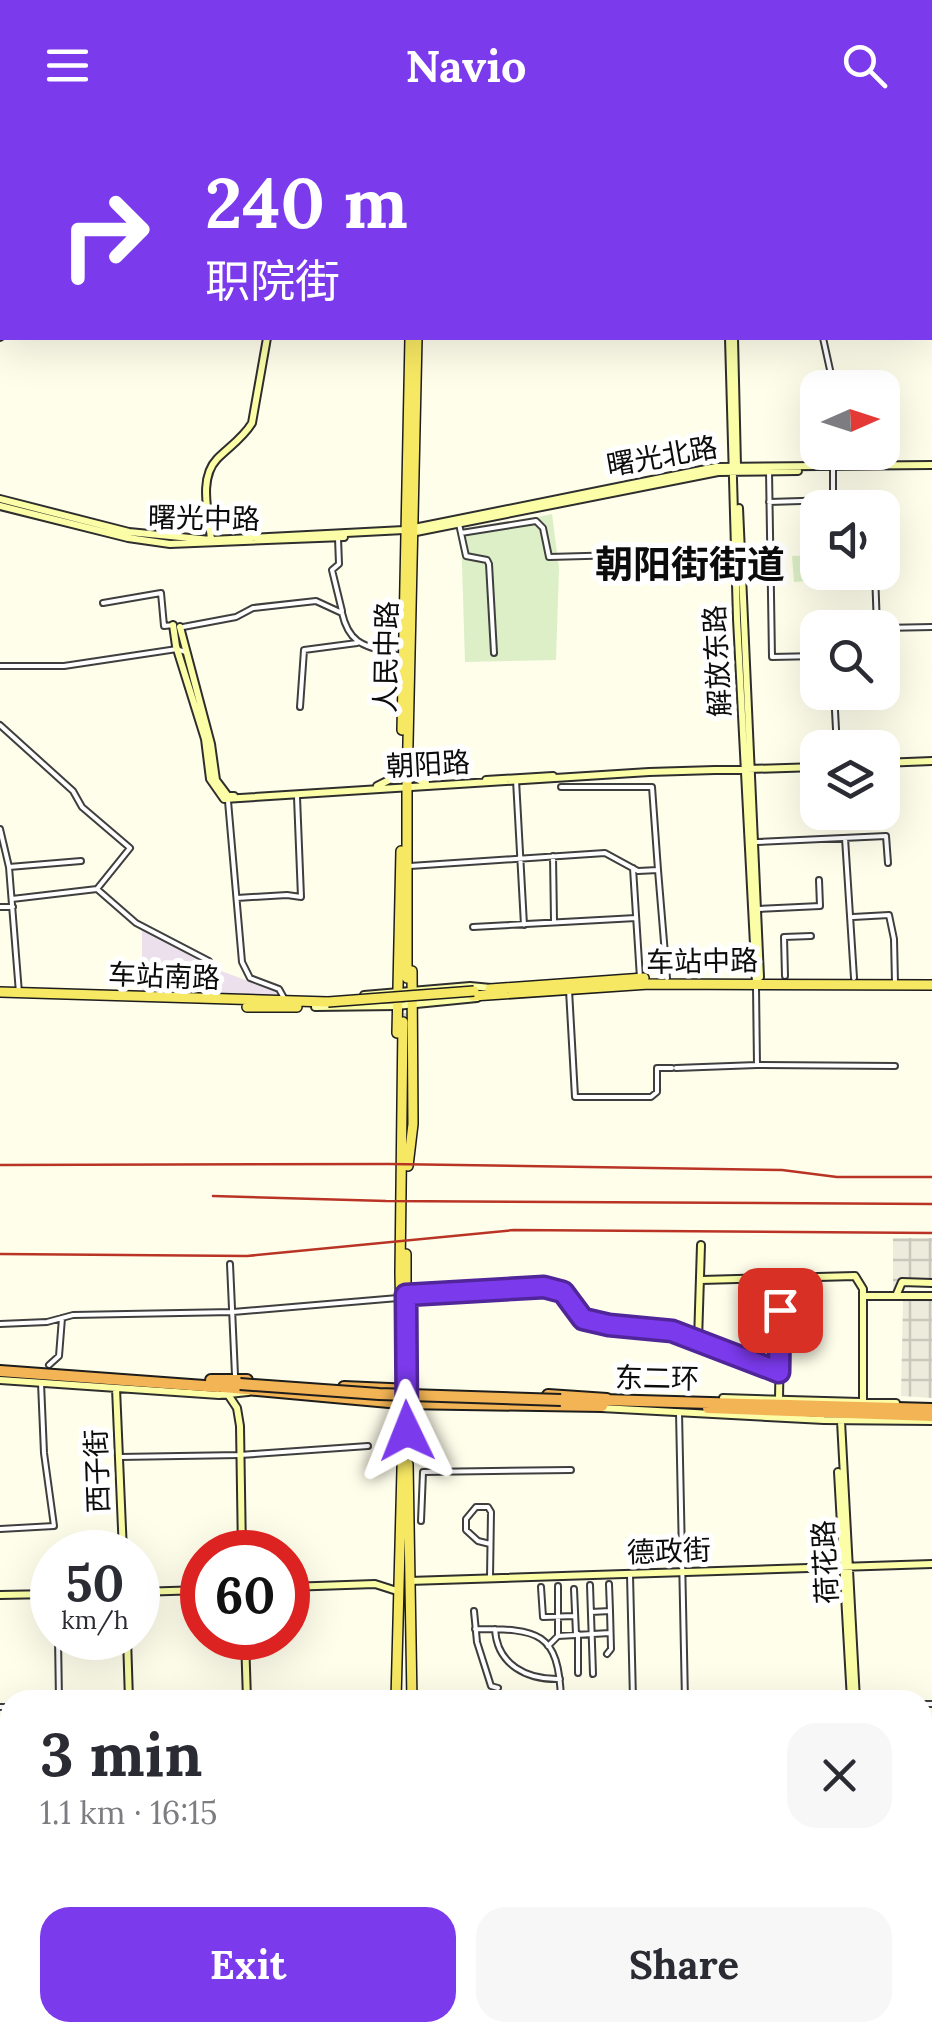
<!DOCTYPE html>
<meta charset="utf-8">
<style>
:root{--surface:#fff;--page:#f7f7f7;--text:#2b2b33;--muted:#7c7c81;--accent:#7c3aed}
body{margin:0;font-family:Lora,"Noto Sans SC",serif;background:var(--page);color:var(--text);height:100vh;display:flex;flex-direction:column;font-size:38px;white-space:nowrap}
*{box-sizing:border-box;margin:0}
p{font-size:32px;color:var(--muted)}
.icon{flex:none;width:55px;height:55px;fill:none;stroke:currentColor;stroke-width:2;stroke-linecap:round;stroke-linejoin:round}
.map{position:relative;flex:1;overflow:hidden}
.drawer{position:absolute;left:0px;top:1560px;width:932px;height:352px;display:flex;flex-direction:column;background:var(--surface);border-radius:30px 30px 0 0;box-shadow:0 10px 40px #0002}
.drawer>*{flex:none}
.guide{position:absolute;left:0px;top:0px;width:932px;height:210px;box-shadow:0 10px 40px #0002;background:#7c3aed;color:#fff;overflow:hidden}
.needle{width:65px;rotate:87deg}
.controls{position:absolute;left:800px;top:240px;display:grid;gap:20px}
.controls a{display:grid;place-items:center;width:100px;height:100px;border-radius:20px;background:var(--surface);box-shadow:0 10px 40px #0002;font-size:50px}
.speed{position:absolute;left:30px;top:1400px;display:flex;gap:20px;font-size:50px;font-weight:700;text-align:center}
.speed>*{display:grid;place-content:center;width:130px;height:130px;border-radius:50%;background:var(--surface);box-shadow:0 10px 40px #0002;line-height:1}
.speed small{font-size:25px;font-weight:400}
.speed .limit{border:15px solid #d22;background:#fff;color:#111}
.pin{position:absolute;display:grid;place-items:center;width:85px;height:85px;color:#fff;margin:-42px;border-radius:20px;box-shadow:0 5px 15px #0006}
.me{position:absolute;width:110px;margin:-55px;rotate:358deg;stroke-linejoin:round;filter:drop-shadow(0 0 8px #0008)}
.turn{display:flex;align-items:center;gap:35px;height:210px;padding:0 40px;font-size:45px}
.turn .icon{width:130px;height:130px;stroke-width:2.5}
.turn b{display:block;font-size:70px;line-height:85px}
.round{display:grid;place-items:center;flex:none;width:105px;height:105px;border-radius:30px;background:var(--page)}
.summary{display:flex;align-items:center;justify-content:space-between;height:170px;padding:0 40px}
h1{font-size:60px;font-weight:700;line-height:75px}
.cta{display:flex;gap:20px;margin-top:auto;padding:20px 40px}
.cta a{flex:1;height:115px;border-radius:30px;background:var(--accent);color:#fff;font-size:40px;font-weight:700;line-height:115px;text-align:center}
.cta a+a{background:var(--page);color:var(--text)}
header{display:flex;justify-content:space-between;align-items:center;height:130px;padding:0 40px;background:var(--accent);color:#fff;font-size:45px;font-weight:700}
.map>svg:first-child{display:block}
</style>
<header><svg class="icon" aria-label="menu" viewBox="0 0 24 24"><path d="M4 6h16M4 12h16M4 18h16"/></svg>Navio<svg class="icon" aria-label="search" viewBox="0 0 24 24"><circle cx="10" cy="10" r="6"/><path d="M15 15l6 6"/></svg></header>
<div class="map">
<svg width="932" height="1911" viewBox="0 0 932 1911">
<defs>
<pattern id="plaza-grid" width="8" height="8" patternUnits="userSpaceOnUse" patternTransform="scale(2.5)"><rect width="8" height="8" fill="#edebdb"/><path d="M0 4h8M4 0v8" fill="none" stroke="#cac8bb"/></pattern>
</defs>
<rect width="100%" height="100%" fill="#fffeeb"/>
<path fill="#ebe0eb" d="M142,799L208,836L283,864L202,867L205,845L200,853L189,852L166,842L163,861H142Z"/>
<path fill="#dcefc7" d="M552,384L559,438L556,530L465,532L461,403Z
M817,425L818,442L834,443L835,449L794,452L792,426Z"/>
<path fill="url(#plaza-grid)" d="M893,1108H932V1149L903,1148L893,1160Z
M903,1170H932V1268L901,1266Z"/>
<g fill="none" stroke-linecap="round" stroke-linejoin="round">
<path stroke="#dbdaca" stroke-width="9" stroke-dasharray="9 4.5" stroke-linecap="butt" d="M407,892V848
M408,1902V1911"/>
<g stroke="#3f3f3f" stroke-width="8">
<path id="street" d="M858,0V2
M768,2V0
M899,2V0
M0,57L2,55
M823,208L834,258
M769,341L772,527L818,526
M769,372L833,370
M833,378V322
M459,394L466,426L487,430L489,434L494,523
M461,403L536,391L543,398L549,427L621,425
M338,408L339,434L332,440L342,481
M875,442L877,498
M103,473L161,463L164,496L174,495
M183,497L236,487L253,478L316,471L342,483C350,518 369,516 400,526
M882,498L932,497
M0,536H64L177,519L185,522
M834,562L837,618
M300,577L304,520L357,513
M0,595L73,661L82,677L130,718L97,759L12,769
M516,650L524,795
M228,671L242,832L250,848L279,859L284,868
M0,699L9,737L19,863
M845,708L854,848
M756,712L886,706L888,733
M553,726L554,791
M410,736L605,723L638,741L658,740L652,657H561
M9,737L81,731
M633,738L640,848
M658,740L667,848
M97,759L136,793L209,831
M237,768L287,765L301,767L297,667
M0,777H13
M759,779L820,776L819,750
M853,787L889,785L894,809L895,853
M473,797L636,788
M785,846L784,807L811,806
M569,860L575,967H651L657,962V938H672
M757,935L895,936
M676,938L757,935L756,857
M230,1134L235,1245
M0,1194L47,1192L73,1185L233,1182L398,1168
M49,1235L59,1226L62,1188
M679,1282L685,1570
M119,1327L240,1325L368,1316
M421,1391L423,1342L571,1340
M0,1399L54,1396L44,1323L41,1253
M490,1414L478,1411L466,1400V1389L476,1377H488L491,1382L490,1448
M630,1445L633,1570
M609,1454L610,1481
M590,1455L593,1544
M541,1457L543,1487L575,1486
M574,1459L576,1504
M474,1481L477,1512L491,1556L498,1558
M591,1482L610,1481L611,1519L607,1524
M475,1499C538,1499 559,1501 561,1570
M495,1499C497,1535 527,1550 560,1549
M578,1504V1543
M558,1506L610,1503
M58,1508L59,1570
M548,1516L558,1506V1456
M922,1574H932
M0,1577H10
M0,1850L10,1855
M79,1902V1911
M640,1902V1911
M693,1902L694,1911
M750,1902V1911
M799,1902L800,1911"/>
</g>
<g stroke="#2e2e2e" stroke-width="10">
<path id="secondary" d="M75,2V0
M80,2L81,0
M88,2V0
M730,2V0
M735,2V0
M930,78H932
M0,195L2,190
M0,207L2,202
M729,208L737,489L756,853
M734,208L737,336
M0,369L129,402L211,410L404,400L716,337L932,335
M0,376L128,408L170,414L344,407
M739,378L760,847
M411,403L718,342L798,341
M211,410C209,384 198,349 217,329C229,317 243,308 252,293L267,208
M173,495L176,516L205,609L210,649L224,669L649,642L818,637
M180,497L211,614L216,650L228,666H234
M882,633L932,631
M409,634L415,648L426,653
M486,650L553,646
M377,656L393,648L402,627
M364,865L470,856L491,858
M315,877L396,876L477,868
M701,1150L855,1146L863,1159V1272
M406,1165L544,1157L563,1162L583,1189L609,1195L672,1201L779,1242
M863,1166H932
M896,1166L902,1152L932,1153
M698,1211L701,1115
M0,1250L219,1265L248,1262
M116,1258L123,1422
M229,1266L237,1278L240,1296L242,1422
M723,1268L896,1273
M779,1269L781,1150
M601,1278L824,1290L932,1291
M841,1291L856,1570
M838,1342L851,1570
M409,1451L932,1434
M288,1457L375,1454L400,1462
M138,1462L202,1460
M0,1465L52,1464
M127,1508L129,1570
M245,1508L247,1570
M922,1668H932
M922,1674H932
M0,1690H10
M0,1697H10
M138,1902V1911
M257,1902V1911
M862,1902L863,1911
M868,1902V1911"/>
</g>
<g stroke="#1d1d1d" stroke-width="12">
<path id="primary" d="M418,2V0
M425,2V0
M930,60H932
M930,69H932
M0,111H2
M0,119H2
M402,600L410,208
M407,848V658L417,208
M490,859L644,848
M0,862L328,872
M473,866L649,854L932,855
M247,877H297
M397,903L401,721
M408,1036L413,994L412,841
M406,1174V1124
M408,1334L412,1570
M396,1570L403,1301L400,1143L403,892
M397,1902L398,1911
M414,1902V1911"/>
</g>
<g stroke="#1d1d1d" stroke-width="14">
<path id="highway" d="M0,1241L218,1257
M211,1250H247
M212,1256L400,1273L602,1276
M344,1257L412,1260
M548,1265L607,1269
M603,1270L932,1279
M708,1278L932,1286"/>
</g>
<use href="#street" stroke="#fff" stroke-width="4"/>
<use href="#secondary" stroke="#fbfea7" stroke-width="6"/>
<use href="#primary" stroke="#f7e863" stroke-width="9"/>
<use href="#highway" stroke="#f3b455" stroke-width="10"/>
<path stroke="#ba3426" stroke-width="2.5" d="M0,1035L389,1034L782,1040L837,1047H932
M213,1066L386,1071L932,1074
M0,1124L247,1126L514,1100L932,1103"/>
<g stroke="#1d1d1d" stroke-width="12" stroke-linecap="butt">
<path id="primary-bridge" d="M328,872L474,861"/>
</g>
<g stroke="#1d1d1d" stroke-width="14" stroke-linecap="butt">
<path id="highway-bridge" d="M240,1254L379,1264L561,1270"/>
</g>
<use href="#primary-bridge" stroke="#f7e863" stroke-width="9"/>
<use href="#highway-bridge" stroke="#f3b455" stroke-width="10"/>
</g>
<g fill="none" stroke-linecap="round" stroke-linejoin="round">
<g stroke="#51269a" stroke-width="25">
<path id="route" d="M407,1301L406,1165L544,1157L563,1162L583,1189L609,1195L672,1201L779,1242L780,1180"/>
</g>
<use href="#route" stroke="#7c3aed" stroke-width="18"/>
</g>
<g text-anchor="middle" stroke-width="10" stroke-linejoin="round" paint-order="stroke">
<g font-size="28" fill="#0c0c0c" stroke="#fff">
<text transform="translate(662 326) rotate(-10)" y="10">曙光北路</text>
<text transform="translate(204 388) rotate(1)" y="10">曙光中路</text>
<text transform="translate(386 527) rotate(-89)" y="10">人民中路</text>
<text transform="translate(717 531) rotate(-93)" y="10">解放东路</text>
<text transform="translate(428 634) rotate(-3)" y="10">朝阳路</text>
<text transform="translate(702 831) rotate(-1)" y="10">车站中路</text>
<text transform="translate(164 846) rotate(2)" y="10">车站南路</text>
<text transform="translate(657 1248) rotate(1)" y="10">东二环</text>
<text transform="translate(97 1341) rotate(-92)" y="10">西子街</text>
<text transform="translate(669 1421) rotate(-2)" y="10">德政街</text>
<text transform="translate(825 1432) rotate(-93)" y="10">荷花路</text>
</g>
<g font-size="38" font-weight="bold" fill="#0c0c0c" stroke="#fff">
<text x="690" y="448">朝阳街街道</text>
</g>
</g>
</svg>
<div class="controls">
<a><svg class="needle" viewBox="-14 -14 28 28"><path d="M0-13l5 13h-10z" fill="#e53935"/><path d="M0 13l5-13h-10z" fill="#7c7c81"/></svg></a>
<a><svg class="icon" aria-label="sound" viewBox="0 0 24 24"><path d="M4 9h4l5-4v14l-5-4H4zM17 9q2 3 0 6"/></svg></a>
<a><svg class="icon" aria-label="search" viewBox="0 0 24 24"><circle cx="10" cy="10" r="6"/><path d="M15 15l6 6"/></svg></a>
<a><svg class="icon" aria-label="layers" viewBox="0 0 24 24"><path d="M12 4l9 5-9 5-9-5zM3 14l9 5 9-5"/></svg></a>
</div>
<div class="speed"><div>50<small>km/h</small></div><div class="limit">60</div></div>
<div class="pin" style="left:780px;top:1180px;background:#d93025"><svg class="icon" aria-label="arrive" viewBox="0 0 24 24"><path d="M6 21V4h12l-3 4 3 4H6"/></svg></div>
<svg class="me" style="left:407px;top:1301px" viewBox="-20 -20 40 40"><path d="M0-17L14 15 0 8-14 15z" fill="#7c3aed" stroke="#fff" stroke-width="4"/></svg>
<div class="guide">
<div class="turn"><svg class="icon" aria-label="right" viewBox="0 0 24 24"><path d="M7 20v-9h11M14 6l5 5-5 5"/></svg><div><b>240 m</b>职院街</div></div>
</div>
<section class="drawer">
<div class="summary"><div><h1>3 min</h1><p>1.1 km · 16:15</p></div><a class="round"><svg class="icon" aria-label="close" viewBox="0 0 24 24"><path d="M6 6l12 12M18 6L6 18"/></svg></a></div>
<div class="cta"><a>Exit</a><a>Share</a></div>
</section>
</div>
